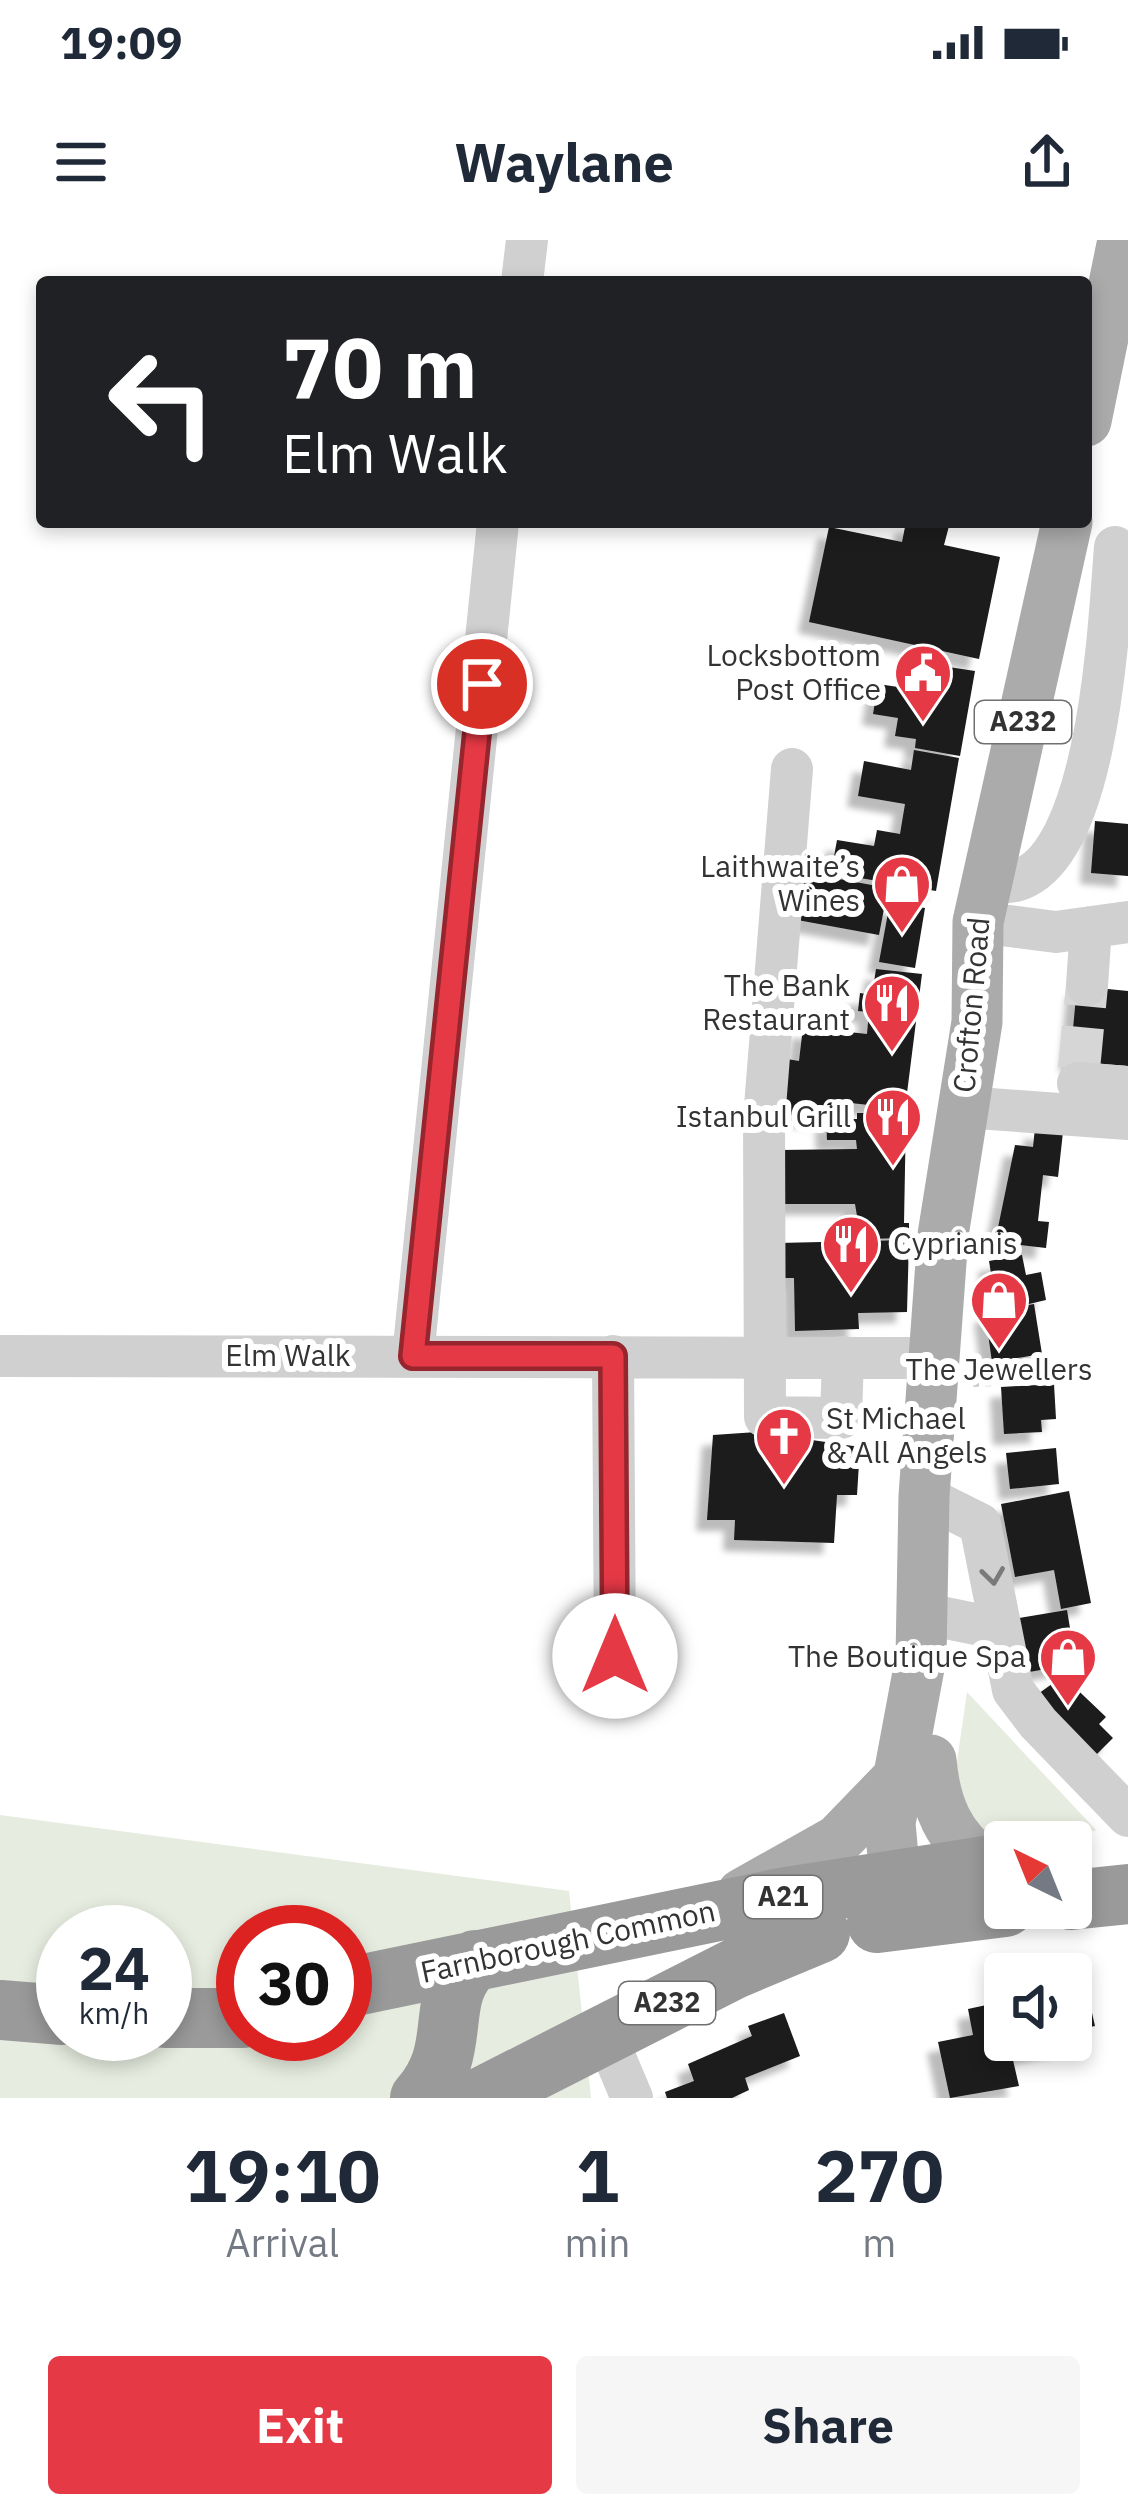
<!DOCTYPE html>
<meta charset="utf-8">
<style>
:root{--surface:#fff;--page:#f6f6f7;--text:#1f2937;--muted:#747a83;--accent:#e63946}
body{margin:0;font-family:"IBM Plex Sans",sans-serif;background:var(--page);color:var(--text);height:100vh;display:flex;flex-direction:column;font-size:45px;white-space:nowrap}
*{box-sizing:border-box;margin:0}
p{font-size:39px;color:var(--muted)}
.icon{flex:none;width:66px;height:66px;fill:none;stroke:currentColor;stroke-width:2;stroke-linecap:round;stroke-linejoin:round}
.map{position:relative;height:1858px;overflow:hidden}
.drawer{display:flex;flex-direction:column;background:var(--surface);flex:1}
.drawer>*{flex:none}
.banner{position:absolute;left:36px;top:36px;width:1056px;height:252px;border-radius:12px;box-shadow:0 6px 18px #0003;background:#202124;color:#fff;overflow:hidden}
.needle{width:78px;rotate:317deg}
.buttons{position:absolute;left:984px;top:1581px;display:grid;gap:24px}
.buttons a{display:grid;place-items:center;width:108px;height:108px;border-radius:12px;background:var(--surface);box-shadow:0 6px 18px #0003;font-size:60px}
.speed{position:absolute;left:36px;top:1665px;display:flex;gap:24px;font-size:60px;font-weight:700;text-align:center}
.speed>*{display:grid;place-content:center;width:156px;height:156px;border-radius:50%;background:var(--surface);box-shadow:0 6px 18px #0003;line-height:1}
.speed small{font-size:30px;font-weight:400}
.speed .limit{border:18px solid #d22;background:#fff;color:#111}
.pin{position:absolute;display:grid;place-items:center;width:102px;height:102px;color:#fff;margin:-51px;border:6px solid #fff;border-radius:50%;box-shadow:0 3px 12px #0007}
.me{position:absolute;width:132px;margin:-66px;rotate:0deg;stroke-linejoin:round;filter:drop-shadow(0 0 9px #0008)}
.turn{display:flex;align-items:center;gap:42px;height:252px;padding:0 48px;font-size:54px}
.turn .icon{width:156px;height:156px;stroke-width:2.5}
.turn b{display:block;font-size:84px;line-height:102px}
.eta{display:flex;justify-content:space-evenly;align-items:center;height:204px;text-align:center}
.eta b{font-size:72px;font-weight:800;line-height:84px}
.action{display:flex;gap:24px;margin-top:auto;padding:24px 48px}
.action a{flex:1;height:138px;border-radius:12px;background:var(--accent);color:#fff;font-size:48px;font-weight:800;line-height:138px;text-align:center}
.action a+a{background:var(--page);color:var(--text)}
.status{display:flex;justify-content:space-between;align-items:center;height:84px;padding:0 60px;background:var(--surface);direction:ltr}
.status svg{height:33px;fill:currentColor}
header{display:flex;justify-content:space-between;align-items:center;height:156px;padding:0 48px;background:var(--surface);font-size:54px;font-weight:800}
.map>svg:first-child{display:block}
</style>
<div class="status"><b>19:09</b><svg viewBox="0 0 49 12"><path d="M0 12V9h3v3zM5 12V6h3v6zM10 12V3h3v9zM15 12V0h3v12zM26 1h20v11H26zM47 4h2v5h-2z"/></svg></div>
<header><svg class="icon" aria-label="menu" viewBox="0 0 24 24"><path d="M4 6h16M4 12h16M4 18h16"/></svg>Waylane<svg class="icon" aria-label="share" viewBox="0 0 24 24"><path d="M12 15V3M7 8l5-5 5 5M5 13v7h14v-7"/></svg></header>
<div class="map">
<svg width="1128" height="1858" viewBox="0 0 1128 1858">
<defs>
<filter id="shadow"><feDropShadow dx="-11" dy="11" stdDeviation="3" flood-color="#0004"/></filter>
</defs>
<rect width="100%" height="100%" fill="#fff"/>
<path fill="#e6ecdf" fill-rule="evenodd" d="M967,1452L1096,1590C1049,1611 1005,1603 962,1582L955,1535Z
M0,1575L569,1651L591,1858H0ZM63,1692H165V1794H63ZM243,1692H345V1794H243Z"/>
<path fill="#1a1a1a" filter="url(#shadow)" d="M906,282L949,286L944,305L1000,317L979,419L809,382L829,287L902,302Z
M929,424L975,431L960,516L915,508L916,499L895,496L898,478L873,474L878,444L925,451Z
M914,510L959,518L936,651L831,633L837,600L874,606L877,590L900,594L905,564L858,556L864,521L911,530Z
M1095,581L1128,584V636L1091,633Z
M801,632L888,648L879,695L792,679Z
M890,662L925,668L915,728L879,722Z
M876,729L922,734L905,869L842,862L841,871L821,868L820,878L780,874L787,819L799,821L803,787L867,794L869,772L858,771L860,753L872,755Z
M1077,746L1128,751V826L1070,821Z
M857,873H906L904,983H909V998L861,999L855,964H781V910L857,909L856,900H827L826,879H857Z
M1035,888L1063,892L1058,937L1043,935L1038,981L1049,982L1046,1008L995,1002L1015,905L1033,907Z
M909,1000L907,1072L858,1073L859,1089L795,1091L794,1038H778V1003Z
M1022,1015L1026,1035L1041,1032L1046,1060L1007,1069L1034,1064L1042,1114L992,1122L985,1072L997,1070L989,1021Z
M1054,1144L1056,1179L1041,1180L1042,1192L1004,1194L1001,1147Z
M757,1192L860,1207L857,1255H837L834,1303L734,1300L735,1280H707L713,1195Z
M1056,1208L1059,1244L1010,1249L1006,1213Z
M1069,1251L1091,1363L1061,1369L1054,1330L1015,1337L1001,1264Z
M1067,1370L1076,1424L1023,1433L1013,1379Z
M1063,1436L1106,1477L1099,1484L1113,1498L1094,1517L1031,1459Z
M1085,1742L1095,1786L1071,1791V1746Z
M1005,1761V1800H1062L1063,1805L1012,1816L1019,1846L950,1858L938,1802L973,1795L968,1769Z
M784,1773L800,1816L745,1838L749,1850L732,1858H667L665,1852L694,1841L688,1824L752,1796L748,1786Z"/>
<g fill="none" stroke-linecap="round" stroke-linejoin="round">
<path stroke="#d6d6d6" stroke-width="42" stroke-dasharray="42 21" stroke-linecap="butt" d="M1079,829L1087,745"/>
<path stroke="#cdcdcd" stroke-width="6" stroke-dasharray="6 6" stroke-linecap="butt" d="M973,1144L1086,1139"/>
<path stroke="#d0d0d0" stroke-width="42" d="M522,42L527,0
M792,529L764,879L765,1177L841,1178L843,1117
M983,642C995,642 1009,644 1021,639C1100,609 1109,380 1115,307
M978,682L1056,692L1128,682
M1087,745L1091,687
M1078,843L1128,847
M963,867L1128,879
M0,1116L936,1118
M413,1116L498,282
M613,1116L615,1416
M924,1256L980,1284L1013,1450L1038,1483L1128,1576
M921,1373L1000,1389
M605,1794L632,1858"/>
<path stroke="#ababab" stroke-width="51" d="M1086,181L1123,0
M931,1520C935,1565 948,1598 986,1625
M742,1654L838,1600L898,1538
M912,1676L895,1638L890,1583L921,1417L924,1256L943,995L977,782L978,682L1067,282"/>
<path stroke="#9a9a9a" stroke-width="60" d="M1071,1660L1128,1654
M877,1683L1005,1667
M345,1748L781,1658L1005,1623
M0,1770L63,1775
M165,1778H243
M420,1858C466,1807 431,1758 475,1720
M480,1858L734,1729L820,1693"/>
</g>
<defs><path id="oneway-chevron" d="M-2-3.5L2.5 0L-2 3.5" fill="none" stroke-width="1.6" stroke-linecap="round" stroke-linejoin="round" transform="scale(3)"/></defs>
<use stroke="#7a7a7a" href="#oneway-chevron" transform="translate(993 1336) rotate(82)"/>
<g fill="none" stroke-linecap="round" stroke-linejoin="round">
<g stroke="#96252e" stroke-width="30">
<path id="route" d="M482,444L413,1116H613L615,1416"/>
</g>
<use href="#route" stroke="#e63946" stroke-width="21"/>
</g>
<defs>
<g id="civic-pin" transform="scale(3)"><path d="M0 17L-7.5 6A9.5 9.5 0 1 1 7.5 6Z" fill="#e63946" stroke="#fff"/><path d="M-.6-6.5H3V-4.5H.6V-3L4-1V1h2V6H-6V1h2V-1L-.6-3ZM-1.2 2.5V6h2.4V2.5Z" fill="#fff"/></g>
<g id="shop-pin" transform="scale(3)"><path d="M0 17L-7.5 6A9.5 9.5 0 1 1 7.5 6Z" fill="#e63946" stroke="#fff"/><path d="M-5-2.5h2.3a2.7 3.5 0 0 1 5.4 0H5L5.5 6h-11ZM-1.5-2.5h3a1.5 2.3 0 0 0-3 0Z" fill="#fff"/></g>
<g id="restaurant-pin" transform="scale(3)"><path d="M0 17L-7.5 6A9.5 9.5 0 1 1 7.5 6Z" fill="#e63946" stroke="#fff"/><path d="M-5-6h1v4h1v-4h1v4h1v-4h1v5L-1.5 .5V6h-2V.5L-5-1ZM5-6V6H3V1.5H1.5Q1.5-4 5-6Z" fill="#fff"/></g>
<g id="church-pin" transform="scale(3)"><path d="M0 17L-7.5 6A9.5 9.5 0 1 1 7.5 6Z" fill="#e63946" stroke="#fff"/><path d="M-1.2-6h2.4v3.5h3.3v2.4h-3.3V6h-2.4V-.1h-3.3v-2.4h3.3Z" fill="#fff"/></g>
</defs>
<g fill-rule="evenodd">
<use href="#civic-pin" x="923" y="433"/>
<use href="#shop-pin" x="902" y="644"/>
<use href="#restaurant-pin" x="892" y="763"/>
<use href="#restaurant-pin" x="893" y="877"/>
<use href="#restaurant-pin" x="851" y="1004"/>
<use href="#shop-pin" x="999" y="1060"/>
<use href="#church-pin" x="784" y="1196"/>
<use href="#shop-pin" x="1068" y="1417"/>
</g>
<g text-anchor="middle" stroke-width="12" stroke-linejoin="round" paint-order="stroke">
<g fill="#fff" stroke="#707070" stroke-width="3">
<rect x="975" y="461" width="96" height="42" rx="9"/>
<rect x="744" y="1636" width="78" height="42" rx="9"/>
<rect x="619" y="1742" width="96" height="42" rx="9"/>
</g>
<g font-size="27" font-weight="bold" fill="#333">
<text x="1023" y="491">A232</text>
<text x="783" y="1666">A21</text>
<text x="667" y="1772">A232</text>
</g>
<g font-size="30" fill="#333" stroke="#fff" text-anchor="end">
<text x="881" y="426">Locksbottom<tspan x="881" dy="34">Post Office</tspan></text>
<text x="860" y="637">Laithwaite’s<tspan x="860" dy="34">Wines</tspan></text>
<text x="850" y="756">The Bank<tspan x="850" dy="34">Restaurant</tspan></text>
<text x="851" y="887">Istanbul Grill</text>
<text x="893" y="1014" text-anchor="start">Cyprianis</text>
<text x="999" y="1140" text-anchor="middle">The Jewellers</text>
<text x="826" y="1189" text-anchor="start">St Michael<tspan x="826" dy="34">&amp; All Angels</tspan></text>
<text x="1026" y="1427">The Boutique Spa</text>
</g>
<g font-size="30" fill="#333" stroke="#fff">
<text transform="translate(972 765) rotate(-85)" y="10">Crofton Road</text>
<text x="288" y="1126">Elm Walk</text>
<text transform="translate(568 1702) rotate(-12)" y="10">Farnborough Common</text>
</g>
</g>
</svg>
<div class="buttons">
<a><svg class="needle" viewBox="-14 -14 28 28"><path d="M0-13l5 13h-10z" fill="#e53935"/><path d="M0 13l5-13h-10z" fill="#747a83"/></svg></a>
<a><svg class="icon" aria-label="sound" viewBox="0 0 24 24"><path d="M4 9h4l5-4v14l-5-4H4zM17 9q2 3 0 6"/></svg></a>
</div>
<div class="speed"><div>24<small>km/h</small></div><div class="limit">30</div></div>
<div class="pin" style="left:482px;top:444px;background:#d93025"><svg class="icon" aria-label="arrive" viewBox="0 0 24 24"><path d="M6 21V4h12l-3 4 3 4H6"/></svg></div>
<svg class="me" style="left:615px;top:1416px" viewBox="-20 -20 40 40"><circle r="19" fill="#fff"/><path d="M0-13L10 11 0 6-10 11z" fill="#e63946"/></svg>
<div class="banner">
<div class="turn"><svg class="icon" aria-label="left" viewBox="0 0 24 24"><path d="M17 20v-9H6M10 6l-5 5 5 5"/></svg><div><b>70 m</b>Elm Walk</div></div>
</div>
</div>
<section class="drawer">
<div class="eta">
<div><b>19:10</b><p>Arrival</p></div>
<div><b>1</b><p>min</p></div>
<div><b>270</b><p>m</p></div>
</div>
<div class="action"><a>Exit</a><a>Share</a></div>
</section>
